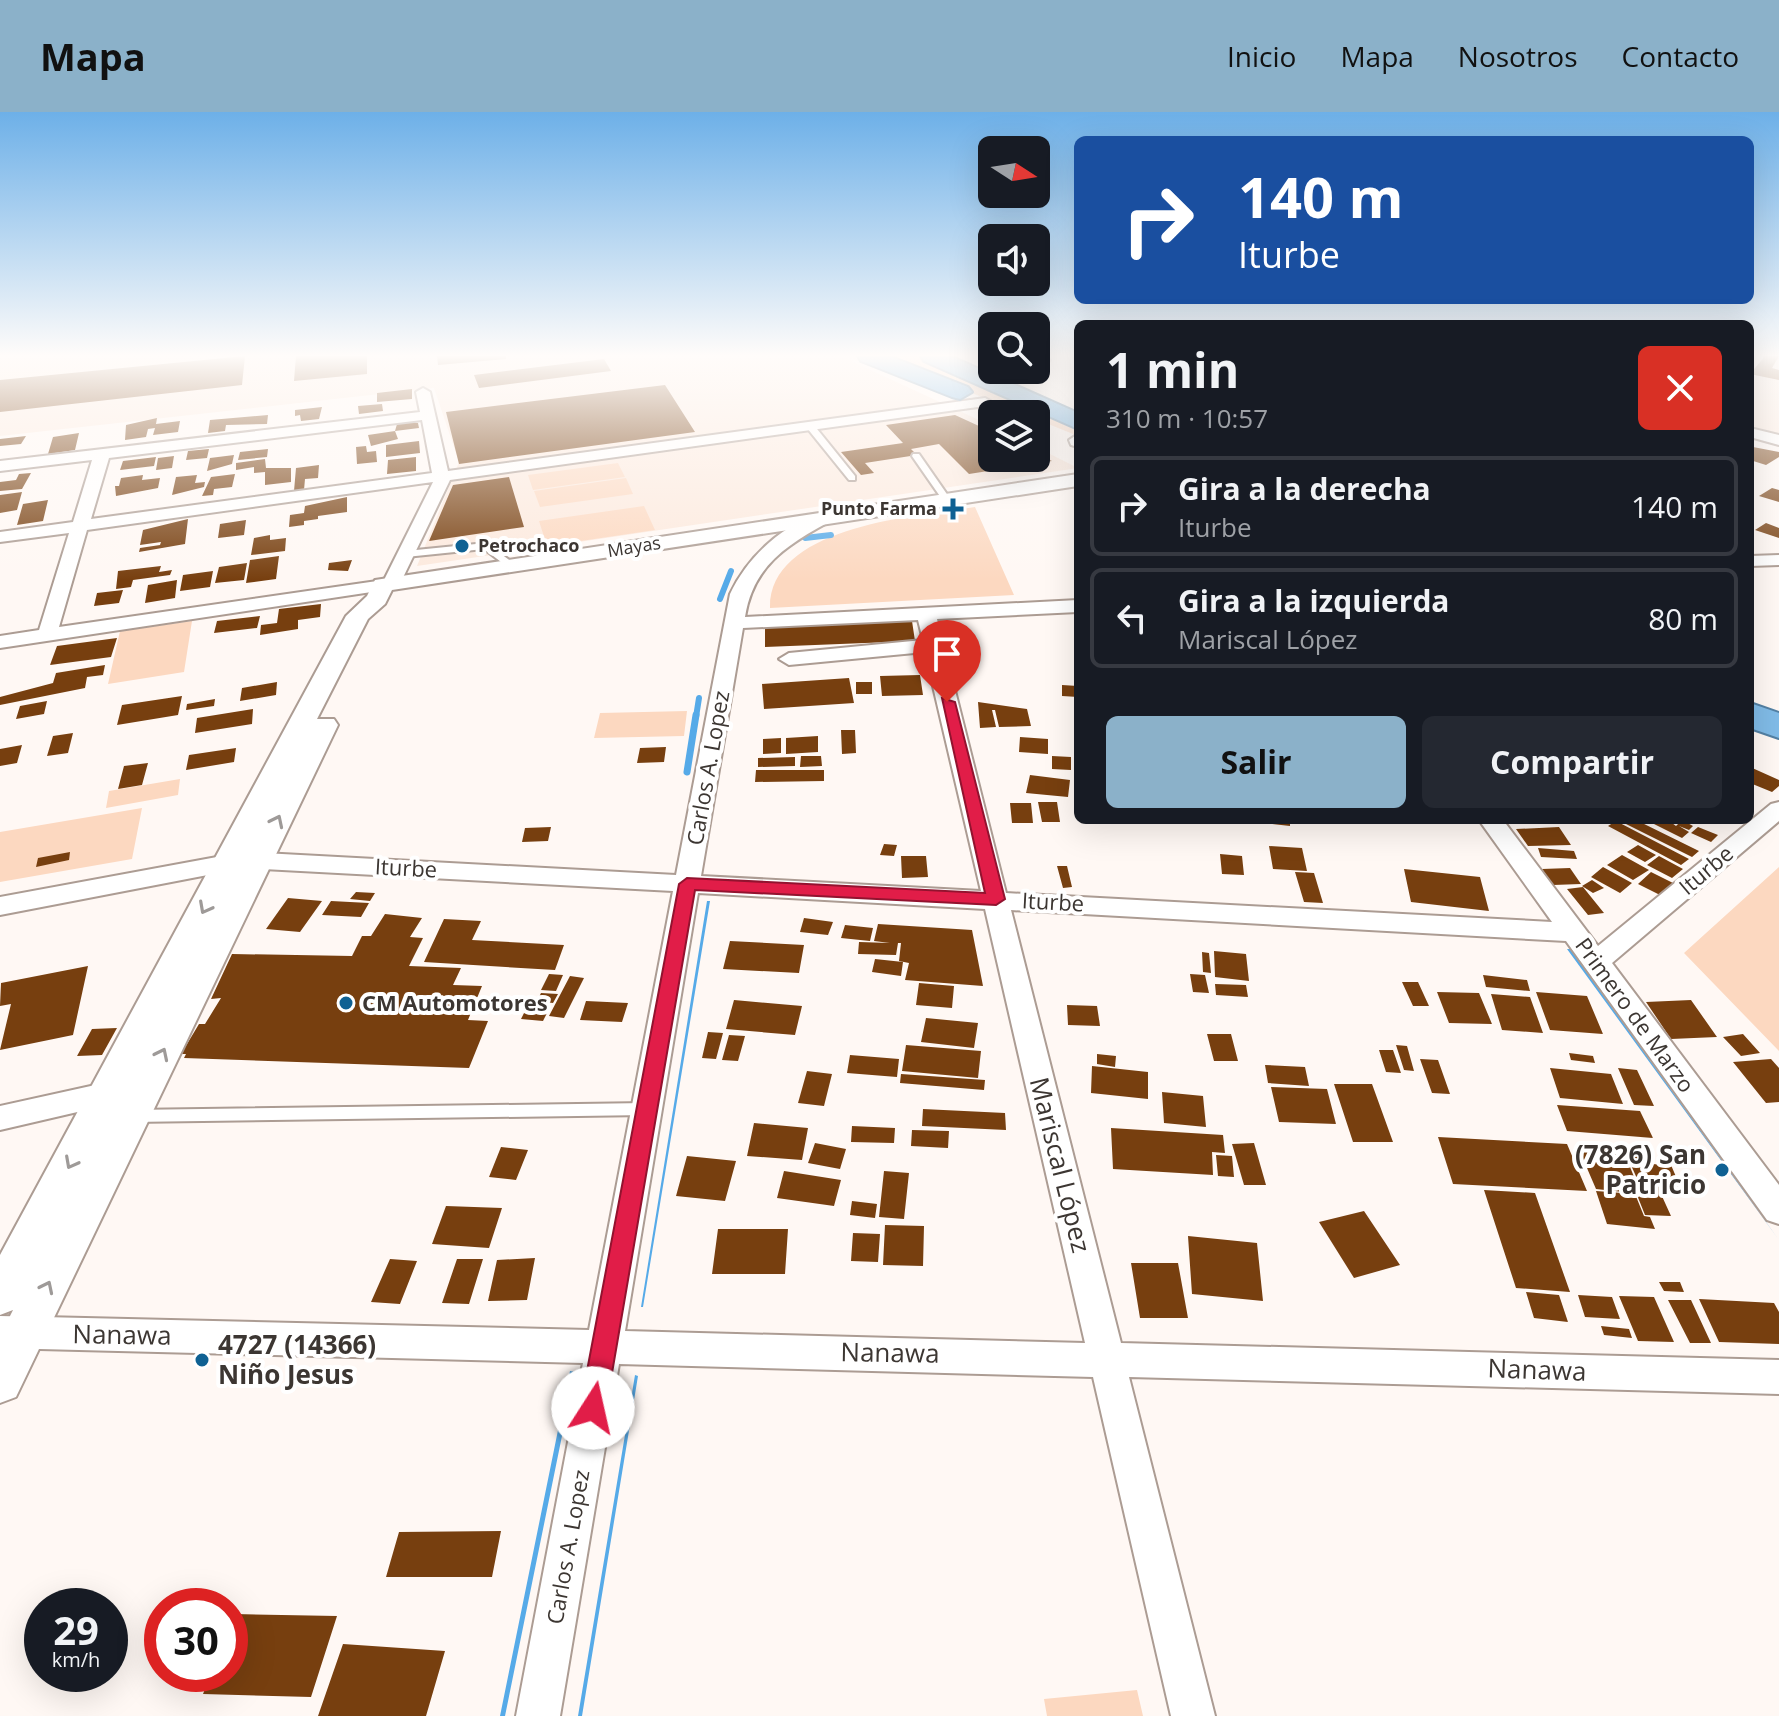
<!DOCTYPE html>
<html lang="es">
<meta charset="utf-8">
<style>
:root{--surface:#171b24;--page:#242831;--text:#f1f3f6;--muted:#9ea1a6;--line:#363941;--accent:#8bb1c9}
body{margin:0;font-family:"Open Sans",sans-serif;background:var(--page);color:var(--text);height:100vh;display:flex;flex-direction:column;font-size:30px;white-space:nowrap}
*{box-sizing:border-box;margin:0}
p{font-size:26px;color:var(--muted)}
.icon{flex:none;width:44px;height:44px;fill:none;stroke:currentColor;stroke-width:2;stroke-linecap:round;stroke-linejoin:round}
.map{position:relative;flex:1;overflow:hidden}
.sheet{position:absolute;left:1074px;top:208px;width:680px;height:504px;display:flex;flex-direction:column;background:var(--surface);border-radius:12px;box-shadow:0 8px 32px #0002}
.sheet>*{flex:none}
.banner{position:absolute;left:1074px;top:24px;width:680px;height:168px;border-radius:12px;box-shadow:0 8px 32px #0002;background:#1a4fa0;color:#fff;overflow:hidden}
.needle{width:52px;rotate:102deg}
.fabs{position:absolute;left:978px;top:24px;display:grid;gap:16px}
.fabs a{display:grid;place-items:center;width:72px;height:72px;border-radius:12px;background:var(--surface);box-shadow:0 8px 32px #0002;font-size:40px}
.speed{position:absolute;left:24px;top:1476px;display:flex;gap:16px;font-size:40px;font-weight:700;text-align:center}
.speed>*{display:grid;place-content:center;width:104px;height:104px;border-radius:50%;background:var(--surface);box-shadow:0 8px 32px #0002;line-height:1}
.speed small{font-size:20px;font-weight:400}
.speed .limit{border:12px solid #d22;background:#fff;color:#111}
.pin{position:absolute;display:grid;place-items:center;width:68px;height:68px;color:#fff;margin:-82px -34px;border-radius:50% 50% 50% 0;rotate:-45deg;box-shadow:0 0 8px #0007}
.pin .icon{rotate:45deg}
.me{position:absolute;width:88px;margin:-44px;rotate:10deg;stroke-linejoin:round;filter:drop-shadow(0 0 6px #0008)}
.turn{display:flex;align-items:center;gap:28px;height:168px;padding:0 32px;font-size:36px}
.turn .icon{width:104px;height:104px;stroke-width:2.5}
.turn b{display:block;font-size:56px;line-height:68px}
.round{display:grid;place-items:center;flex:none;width:84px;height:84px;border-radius:12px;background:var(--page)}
.head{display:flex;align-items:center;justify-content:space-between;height:136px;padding:0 32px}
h1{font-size:48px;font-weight:700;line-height:60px}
.cta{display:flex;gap:16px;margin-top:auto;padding:16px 32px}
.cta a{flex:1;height:92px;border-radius:12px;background:var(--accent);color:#111;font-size:32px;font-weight:700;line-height:92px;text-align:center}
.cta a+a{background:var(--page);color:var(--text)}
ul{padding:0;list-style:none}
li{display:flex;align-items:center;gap:24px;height:100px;margin:0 16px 12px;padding:0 16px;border:4px solid var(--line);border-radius:12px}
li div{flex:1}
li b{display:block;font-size:30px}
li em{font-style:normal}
header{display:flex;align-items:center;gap:48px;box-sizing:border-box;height:112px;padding:0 40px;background:var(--accent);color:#111}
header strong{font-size:38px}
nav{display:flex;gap:44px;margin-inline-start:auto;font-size:28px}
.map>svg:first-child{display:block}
</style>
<header>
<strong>Mapa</strong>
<nav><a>Inicio</a><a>Mapa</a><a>Nosotros</a><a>Contacto</a></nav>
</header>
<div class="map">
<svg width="1779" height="1604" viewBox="0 0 1779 1604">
<rect width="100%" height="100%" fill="#fff8f4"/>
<path fill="#fce9dd" d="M0,244H840L992,314V346H1036V335L1078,356L417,454L459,350L434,276L0,324Z
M1750,244H1779V322L1750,314Z"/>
<path fill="#fcd8c0" d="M880,244H918L1078,319V324L1036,307V302H1024Z
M618,351L625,365L533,378L528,363Z
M626,366L633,382L540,395L534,379Z
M644,394L655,418L547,434L539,409Z
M975,395L1014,483L770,496C769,414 916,404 975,395Z
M192,509L184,560L108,572L120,519Z
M687,599L684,624L594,626L600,601Z
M180,667L178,683L106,696L109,679Z
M142,696L132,747L0,770V720Z
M1779,755V939L1684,841Z
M1137,1578L1143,1604H1047L1044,1587Z"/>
<path fill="#56aae8" d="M707,789H710L643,1195H641Z
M1567,837H1570L1779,1128Z
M570,1259L575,1260L505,1604H500Z
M635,1263L638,1264L582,1604H578Z"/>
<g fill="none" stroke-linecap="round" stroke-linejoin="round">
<path stroke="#56aae8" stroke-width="6" d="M805,426L831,423
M720,487L731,459
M696,605L699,586"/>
<path stroke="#56aae8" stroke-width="7" d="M687,660L696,603"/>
</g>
<path fill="#773f0f" d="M245,244L242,273L0,300V268Z
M296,244H367V262L294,269Z
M437,244H506V247L438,253Z
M1765,244H1779L1772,256L1779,258V268L1750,262Z
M604,247L611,259L479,276L474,263Z
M665,273L695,320L459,352L446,300Z
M412,277V287L377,290V281Z
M382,292L383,299L359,302L358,294Z
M322,295L319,307L301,309L300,303L295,304V298Z
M268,303L267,312L226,313L225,319L208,321L210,308Z
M955,303L992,320V346H1036V341L1052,349L969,362L939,332L911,337L917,343L865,351L874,361L861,363L841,340L903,331L886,313Z
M157,306L156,312L180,309L178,320L153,323L155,316L148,317L146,325L125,328L126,313Z
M410,310L418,311L419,316L395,319L398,327L371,334L368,323L395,319L397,312Z
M79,321L75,338L48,342L53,325Z
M26,324L21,332L0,334V327Z
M419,329L420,341L386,345V333Z
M366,334L367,340L376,339L377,350L357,352L356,335Z
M1753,335L1779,340V345L1766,353L1750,348Z
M209,337L207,346L186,348L188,339Z
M268,337L267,345L238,348L240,340Z
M234,343L232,352L207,359L210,346Z
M174,344L172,356L156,358L158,346Z
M156,345L154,354L120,358L123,349Z
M416,345V359L387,362L388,348Z
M265,347L266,356H291V370L265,373V360L254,361V355L236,358V351Z
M319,353L318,366L305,367L304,378L294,379L296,356Z
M31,361L22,377L0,379V370L16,368L19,362Z
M235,362L232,375L214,377L213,383L202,384L211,365Z
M143,363L142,368L160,366L158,376L116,384L115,374H119L121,366Z
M197,363L195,371L205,370L204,375L172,383L176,365Z
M509,365L524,415L429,429L453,373Z
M1772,376L1779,378V390L1759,384Z
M22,380L17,398L0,401V383Z
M347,385V400L318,404V407L304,409V413L289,415L290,403L304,401L305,394Z
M48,388L43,409L17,413L23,392Z
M188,407L185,432L139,440L140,436L160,433L161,430L140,433L143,418Z
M246,408L244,423L218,426L220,412Z
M1766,411L1779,416V426L1755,418Z
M270,423V428L286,426L285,439L251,443L254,426Z
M279,444L276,467L246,471L250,448Z
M352,448L348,459L328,458L329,451Z
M247,451L244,468L215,471L219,455Z
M161,454L159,460L172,458L170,463L133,468L131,475L116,477L118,459Z
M213,459L210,475L180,479L183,463Z
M177,468L175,486L145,491L148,473Z
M123,478L119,491L94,494L97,481Z
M321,492L320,505L298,508V517L260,523L261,513L277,511L279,497Z
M260,504L257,516L214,521L217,509Z
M912,509L915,529L765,535V515Z
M117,526L111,545L50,553L57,534Z
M105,553L103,563L87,565L85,576L0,593V585L53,571L56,561Z
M920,563L923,583L882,584L880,564Z
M849,566L854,591L764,597L762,572Z
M277,570L276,583L240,589L242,576Z
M856,570H872V582H856Z
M1062,573L1078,574V585L1062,584Z
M182,584L178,603L117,613L122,593Z
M215,587L214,594L186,598L187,592Z
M47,589L44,602L16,607L20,594Z
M978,590L1027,597L1031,614L999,615L995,598H992L996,615L980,616Z
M253,597L252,612L195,621L197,606Z
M841,618H855L856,641L842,642Z
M73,621L68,641L47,644L53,624Z
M818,624V640L786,642V626Z
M1020,625L1048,627V642L1019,640Z
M781,626V641L763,642V627Z
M22,633L17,651L0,654V637Z
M666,635L664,650L637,651L640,636Z
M236,636L234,650L186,658L189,643Z
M801,644H821L822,654L800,655Z
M1052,644L1071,645V658L1052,657Z
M795,645V654L758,655V646Z
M148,651L142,673L118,677L124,654Z
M1750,655L1779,668V674L1772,680L1750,671Z
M756,658H824V669L755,670Z
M1030,663L1070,668L1068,685L1026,681Z
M1038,690H1057L1060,710H1042Z
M1010,691H1031L1033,711H1012Z
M1254,708H1290V714L1254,710Z
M1618,708H1636L1699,739L1692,745Z
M1653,708H1675L1672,711L1676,714L1682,708L1693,714L1689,718L1679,714L1689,720L1682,726L1650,710Z
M1616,709L1689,747L1681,753L1608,714Z
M551,715L548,729L522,730L525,716Z
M1559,715L1571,733L1528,734L1516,717Z
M1698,715L1718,723L1711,730L1691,721Z
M884,732L897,733L894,744L880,743Z
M1638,733L1656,743L1645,750L1627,740Z
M1269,734L1302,736L1307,759L1273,757Z
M1538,736L1574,739L1577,747L1541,745Z
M70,740L69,748L36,755L38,746Z
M1220,742L1242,744L1244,763L1222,762Z
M1622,743L1649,758L1633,768L1607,753Z
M901,744H926L928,765L902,766Z
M1659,744L1683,757L1672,766L1647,753Z
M1057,754H1067L1072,775L1063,776Z
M1603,755L1632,771L1620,781L1591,765Z
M1570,756L1581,772L1553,773L1542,757Z
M1404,757L1480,765L1489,799L1411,790Z
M1295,760L1314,761L1323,791L1304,790Z
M1651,760L1673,771L1660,783L1638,772Z
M1592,768L1604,776L1593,781L1582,774Z
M1583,775L1604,801L1588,803L1567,777Z
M356,780L375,781L370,789L350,787Z
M288,786L322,789L300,820L266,817Z
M331,789L369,791L361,805L322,803Z
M385,802L422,806L410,825L423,826L409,854L461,856L453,873L482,874L468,908L488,909L469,956L184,946L186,942H181L199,912H205L221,886L211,887L232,842L352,844L362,824H371Z
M804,806L833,810L828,823L800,820Z
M444,807L481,809L472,828L564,833L555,858L424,850Z
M878,812L972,818L983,874L905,868L909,851L899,849L901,831H898L896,843L858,842L859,830L890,831L874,829Z
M845,813L873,816L870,829L841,826Z
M730,829L804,833L799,861L723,857Z
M1214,839L1246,842L1249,869L1215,865Z
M1202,840L1209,841L1211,861L1203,860Z
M875,847L903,850L901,864L872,860Z
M88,854L73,923L0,938L11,892L0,894L1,871Z
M549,862L563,863L556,879L541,878Z
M1190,862L1205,863L1209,881L1193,880Z
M1483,863L1527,868L1530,879L1486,875Z
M570,864L584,866L564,906L549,904Z
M1402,870H1418L1429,894H1413Z
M919,871L954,874L952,896L916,893Z
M1215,872L1246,873L1248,885L1216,883Z
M1437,880L1479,881L1492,912L1449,911Z
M1536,880L1587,884L1603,922L1550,918Z
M541,881L558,882L553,891L537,889Z
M1491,882L1530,885L1543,921L1502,918Z
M734,888L802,894L795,923L726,917Z
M1691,888L1717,925L1671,927L1646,890Z
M586,889L628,891L622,910L580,908Z
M528,893L550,895L543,909L521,907Z
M1067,893L1097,894L1100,914L1068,913Z
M926,906L978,911L974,936L921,930Z
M117,916L102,943L77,944L92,917Z
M708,920L723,921L716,947L702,946Z
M1207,922H1231L1238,949H1214Z
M1743,922L1760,941L1741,944L1723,925Z
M729,923L745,924L738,949L722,948Z
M906,933L981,939L978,966L902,959Z
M1396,933L1407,934L1414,959L1404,958Z
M1379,938H1393L1401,961L1386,960Z
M1569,941L1593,944L1595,951L1571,948Z
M1097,942L1116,944L1115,955L1097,952Z
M850,943L899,947L897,965L847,961Z
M1420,947L1438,948L1450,982L1432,981Z
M1771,947L1779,956V990L1766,991L1733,950Z
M1265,953L1305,955L1309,974L1268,971Z
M1092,954L1148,960V987L1091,981Z
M1550,956L1611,962L1623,992L1560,986Z
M1618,956L1637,958L1654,994L1634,993Z
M807,959L832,962L824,994L798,991Z
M901,962L985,968L984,978L900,971Z
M1334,972H1372L1393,1030H1353Z
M1271,975L1327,977L1336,1012L1279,1010Z
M1162,980L1203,984L1206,1015L1164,1011Z
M1557,993L1640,999L1653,1026L1567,1019Z
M923,997L1005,1001L1006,1018L922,1014Z
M754,1011L808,1016L802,1048L747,1044Z
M852,1014L895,1016L894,1031L851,1030Z
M1111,1016L1223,1023L1225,1041L1212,1040L1213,1063L1113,1057Z
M912,1018L949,1019L948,1036L911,1034Z
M1438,1025L1567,1032L1587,1079L1453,1072Z
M815,1031L846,1037L840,1057L808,1051Z
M1254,1031L1266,1073H1244L1232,1032Z
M1577,1033L1643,1036L1650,1050H1628L1641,1082L1596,1077Z
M501,1035L528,1038L516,1068L489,1065Z
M1216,1043L1232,1044L1234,1065L1218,1064Z
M687,1044L736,1049L725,1089L676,1084Z
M1630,1051L1671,1053L1683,1081L1661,1082L1671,1104L1645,1103L1637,1083L1651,1082H1644Z
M784,1059L841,1068L834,1094L777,1086Z
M884,1059L909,1061L904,1107L879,1105Z
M1484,1078L1535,1081L1570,1180L1516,1176Z
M1596,1079L1635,1082L1644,1104L1650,1105L1655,1117L1607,1112Z
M852,1089L877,1092L875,1106L850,1103Z
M446,1094L502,1096L489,1136L432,1132Z
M1364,1099L1400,1153L1354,1166L1319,1110Z
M885,1113L924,1114L923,1154L883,1153Z
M718,1117H788L785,1162H712Z
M853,1121L880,1122L878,1150L851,1149Z
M1188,1124L1257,1131L1263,1189L1192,1182Z
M535,1146L527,1188L488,1189L497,1148Z
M390,1147L417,1149L400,1192L371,1190Z
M457,1147H483L469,1192L442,1191Z
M1131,1151H1178L1188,1206H1140Z
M1659,1170H1680L1684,1180L1664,1179Z
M1526,1180L1559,1183L1568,1210L1534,1206Z
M1578,1183L1612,1185L1620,1207L1585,1205Z
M1619,1184L1654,1185L1674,1230L1638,1229Z
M1699,1187L1774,1191L1779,1200V1232L1719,1230Z
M1668,1188H1691L1711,1231H1690Z
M1601,1214L1629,1217L1632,1226L1604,1223Z
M501,1419L492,1465H386L399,1420Z
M234,1502L337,1504L311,1585L203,1582L211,1562H230V1512Z
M343,1532L445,1539L426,1604H318Z"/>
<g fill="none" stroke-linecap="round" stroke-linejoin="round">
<g stroke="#ac9c93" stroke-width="4">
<path id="service" d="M1036,244H1044L1050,248L1036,253V249L1040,248Z
M1004,258H1016L981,269L977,267Z
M807,312H813L855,364V368H849L807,316Z
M913,342H919L951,388L950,390H944L912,344Z
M486,431L515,452V456H509L484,437L406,445L401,442L406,439Z
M647,991L653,992L655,997L653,1002L647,1003L131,1010L125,1009L123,1004L125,999L131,998Z"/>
</g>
<g stroke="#ac9c93" stroke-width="4">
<path id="minor" d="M423,276L430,280L448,359L985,286L992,290L985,294L450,368L398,476L0,536V524L39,518L69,421L0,430V420L73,410L92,348L0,359V349L420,300L416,280ZM422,308L432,361L91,407L109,346ZM433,370L384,468L59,515L87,418Z
M1750,316L1779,323V333L1750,325Z
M821,402L827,403V411C785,434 753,455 745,505L1078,488V500L937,507L1006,781L1552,810L1479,708H1503L1598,834L1771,692L1779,690V709L1612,851L1779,1073V1112L1767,1108L1566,829L1011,798L1121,1231L1779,1248V1282L1129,1265L1215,1604H1171L1093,1265L619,1252L560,1604H516L583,1251L0,1236V1204L589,1218L673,779L244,756L0,803V785L244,740L676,763L730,482C747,446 782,412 821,402ZM918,508L923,528L789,541L779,547L789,553L925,540L981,779L701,764L743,516ZM698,781L985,797L1085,1231L625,1219Z
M1779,443V453L1750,454V444Z
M118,968L129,972L133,980L129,988L0,1018V994Z"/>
</g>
<g stroke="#ac9c93" stroke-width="4">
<path id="tertiary" d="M1078,322V335L1071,333L1069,328Z
M1078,362V374L392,478L385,492L368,507L317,607H334L338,613L16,1285L0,1291V1224L13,1198L0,1203V1143L346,504L367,484L375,468Z"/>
</g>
<g stroke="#5381a4" stroke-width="4">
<path id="trunk" d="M1750,591L1779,601V626L1750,616Z"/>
</g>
<g stroke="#5381a4" stroke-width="4">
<path id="motorway" d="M858,244H889L968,275L972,280L960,287L952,285L861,249Z
M921,244H950L1078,301V317L924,249Z"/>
</g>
<use href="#service" fill="#fff" fill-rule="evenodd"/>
<use href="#minor" fill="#fff" fill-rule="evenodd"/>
<use href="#tertiary" fill="#fff" fill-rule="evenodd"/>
<use href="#trunk" fill="#80bbe7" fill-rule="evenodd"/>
<use href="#motorway" fill="#60aae1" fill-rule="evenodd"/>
</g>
<defs><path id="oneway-chevron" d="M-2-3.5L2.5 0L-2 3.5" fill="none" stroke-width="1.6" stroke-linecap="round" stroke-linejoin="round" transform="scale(2)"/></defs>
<g stroke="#9e9a98">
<use href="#oneway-chevron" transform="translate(277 709) rotate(-64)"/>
<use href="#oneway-chevron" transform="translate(205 796) rotate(118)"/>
<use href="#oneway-chevron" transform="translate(162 942) rotate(-64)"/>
<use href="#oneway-chevron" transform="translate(71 1051) rotate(118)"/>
<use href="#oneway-chevron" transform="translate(47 1175) rotate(-64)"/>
</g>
<linearGradient id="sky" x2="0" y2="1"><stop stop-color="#6db0e8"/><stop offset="0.52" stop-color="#fffcfa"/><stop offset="1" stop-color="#fffcfa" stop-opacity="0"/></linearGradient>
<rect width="1779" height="468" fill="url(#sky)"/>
<path fill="#e11d48" stroke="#92132f" stroke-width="2" d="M942,586L955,590L1005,787L996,793L695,778L606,1296L602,1305L593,1309L584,1305L580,1296L679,772L687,766L985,781Z"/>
<g fill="#0f6193" stroke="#fff" stroke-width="3">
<path d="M949 385h8v8h8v8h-8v8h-8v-8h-8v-8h8z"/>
<circle cx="462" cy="434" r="8"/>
<circle cx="346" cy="891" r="8"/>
<circle cx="1722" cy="1058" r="8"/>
<circle cx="202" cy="1248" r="8"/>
</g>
<g text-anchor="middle" stroke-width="8" stroke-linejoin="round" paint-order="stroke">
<g font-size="18" font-weight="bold" fill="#3c3632" stroke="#fff" text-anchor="end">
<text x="937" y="403">Punto Farma</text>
<text x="478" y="440" text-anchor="start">Petrochaco</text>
</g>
<g font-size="18" fill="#3c3632" stroke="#fff">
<text transform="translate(634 435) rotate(-9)" y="6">Mayas</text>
</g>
<g font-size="22" fill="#3c3632" stroke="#fff">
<text transform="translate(708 656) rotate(-80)" y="8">Carlos A. Lopez</text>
<text transform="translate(406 756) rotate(3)" y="8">Iturbe</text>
<text transform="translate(1706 758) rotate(-40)" y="8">Iturbe</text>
<text transform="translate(1053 790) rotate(3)" y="8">Iturbe</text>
<text transform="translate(1635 903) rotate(54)" y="8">Primero de Marzo</text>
<text transform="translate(568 1435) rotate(-80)" y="8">Carlos A. Lopez</text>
</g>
<g font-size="22" font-weight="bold" fill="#3c3632" stroke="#fff" text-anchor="start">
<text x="362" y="899">CM Automotores</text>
</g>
<g font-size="26" font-weight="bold" fill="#3c3632" stroke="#fff" text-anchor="end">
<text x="1706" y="1052">(7826) San<tspan x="1706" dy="30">Patricio</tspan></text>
<text x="218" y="1242" text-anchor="start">4727 (14366)<tspan x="218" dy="30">Niño Jesus</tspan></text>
</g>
<g font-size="26" fill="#3c3632" stroke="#fff">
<text transform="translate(1060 1053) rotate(76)" y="9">Mariscal López</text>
<text transform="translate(122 1223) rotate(1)" y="9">Nanawa</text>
<text transform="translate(890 1241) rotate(1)" y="9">Nanawa</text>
<text transform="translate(1537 1258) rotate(2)" y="9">Nanawa</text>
</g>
</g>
</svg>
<div class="fabs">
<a><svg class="needle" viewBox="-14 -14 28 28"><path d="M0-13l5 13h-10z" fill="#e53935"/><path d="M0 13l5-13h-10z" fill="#9ea1a6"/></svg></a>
<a><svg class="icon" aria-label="sound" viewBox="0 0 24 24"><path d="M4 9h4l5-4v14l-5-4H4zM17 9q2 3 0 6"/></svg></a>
<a><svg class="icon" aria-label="search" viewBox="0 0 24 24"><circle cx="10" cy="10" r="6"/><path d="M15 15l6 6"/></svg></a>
<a><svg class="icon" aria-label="layers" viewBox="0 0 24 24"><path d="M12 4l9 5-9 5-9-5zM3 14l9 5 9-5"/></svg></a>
</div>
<div class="speed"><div>29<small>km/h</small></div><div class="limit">30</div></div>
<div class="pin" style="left:947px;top:590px;background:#d93025"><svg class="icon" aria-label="arrive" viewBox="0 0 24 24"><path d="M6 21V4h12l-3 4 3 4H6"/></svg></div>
<svg class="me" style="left:593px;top:1296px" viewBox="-20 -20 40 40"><circle r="19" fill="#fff"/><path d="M0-13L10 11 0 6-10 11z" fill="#e11d48"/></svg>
<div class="banner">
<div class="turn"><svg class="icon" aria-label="right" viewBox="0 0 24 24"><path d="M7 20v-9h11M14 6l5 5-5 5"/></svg><div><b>140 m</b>Iturbe</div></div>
</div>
<section class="sheet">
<div class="head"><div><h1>1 min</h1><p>310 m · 10:57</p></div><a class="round" style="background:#d93025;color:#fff"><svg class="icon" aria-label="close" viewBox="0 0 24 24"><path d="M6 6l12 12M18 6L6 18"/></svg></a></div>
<ul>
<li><svg class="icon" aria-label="right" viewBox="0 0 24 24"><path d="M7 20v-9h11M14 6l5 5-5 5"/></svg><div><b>Gira a la derecha</b><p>Iturbe</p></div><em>140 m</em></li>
<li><svg class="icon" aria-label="left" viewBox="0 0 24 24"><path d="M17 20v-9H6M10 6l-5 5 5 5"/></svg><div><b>Gira a la izquierda</b><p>Mariscal López</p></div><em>80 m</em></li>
</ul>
<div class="cta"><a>Salir</a><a>Compartir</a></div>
</section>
</div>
